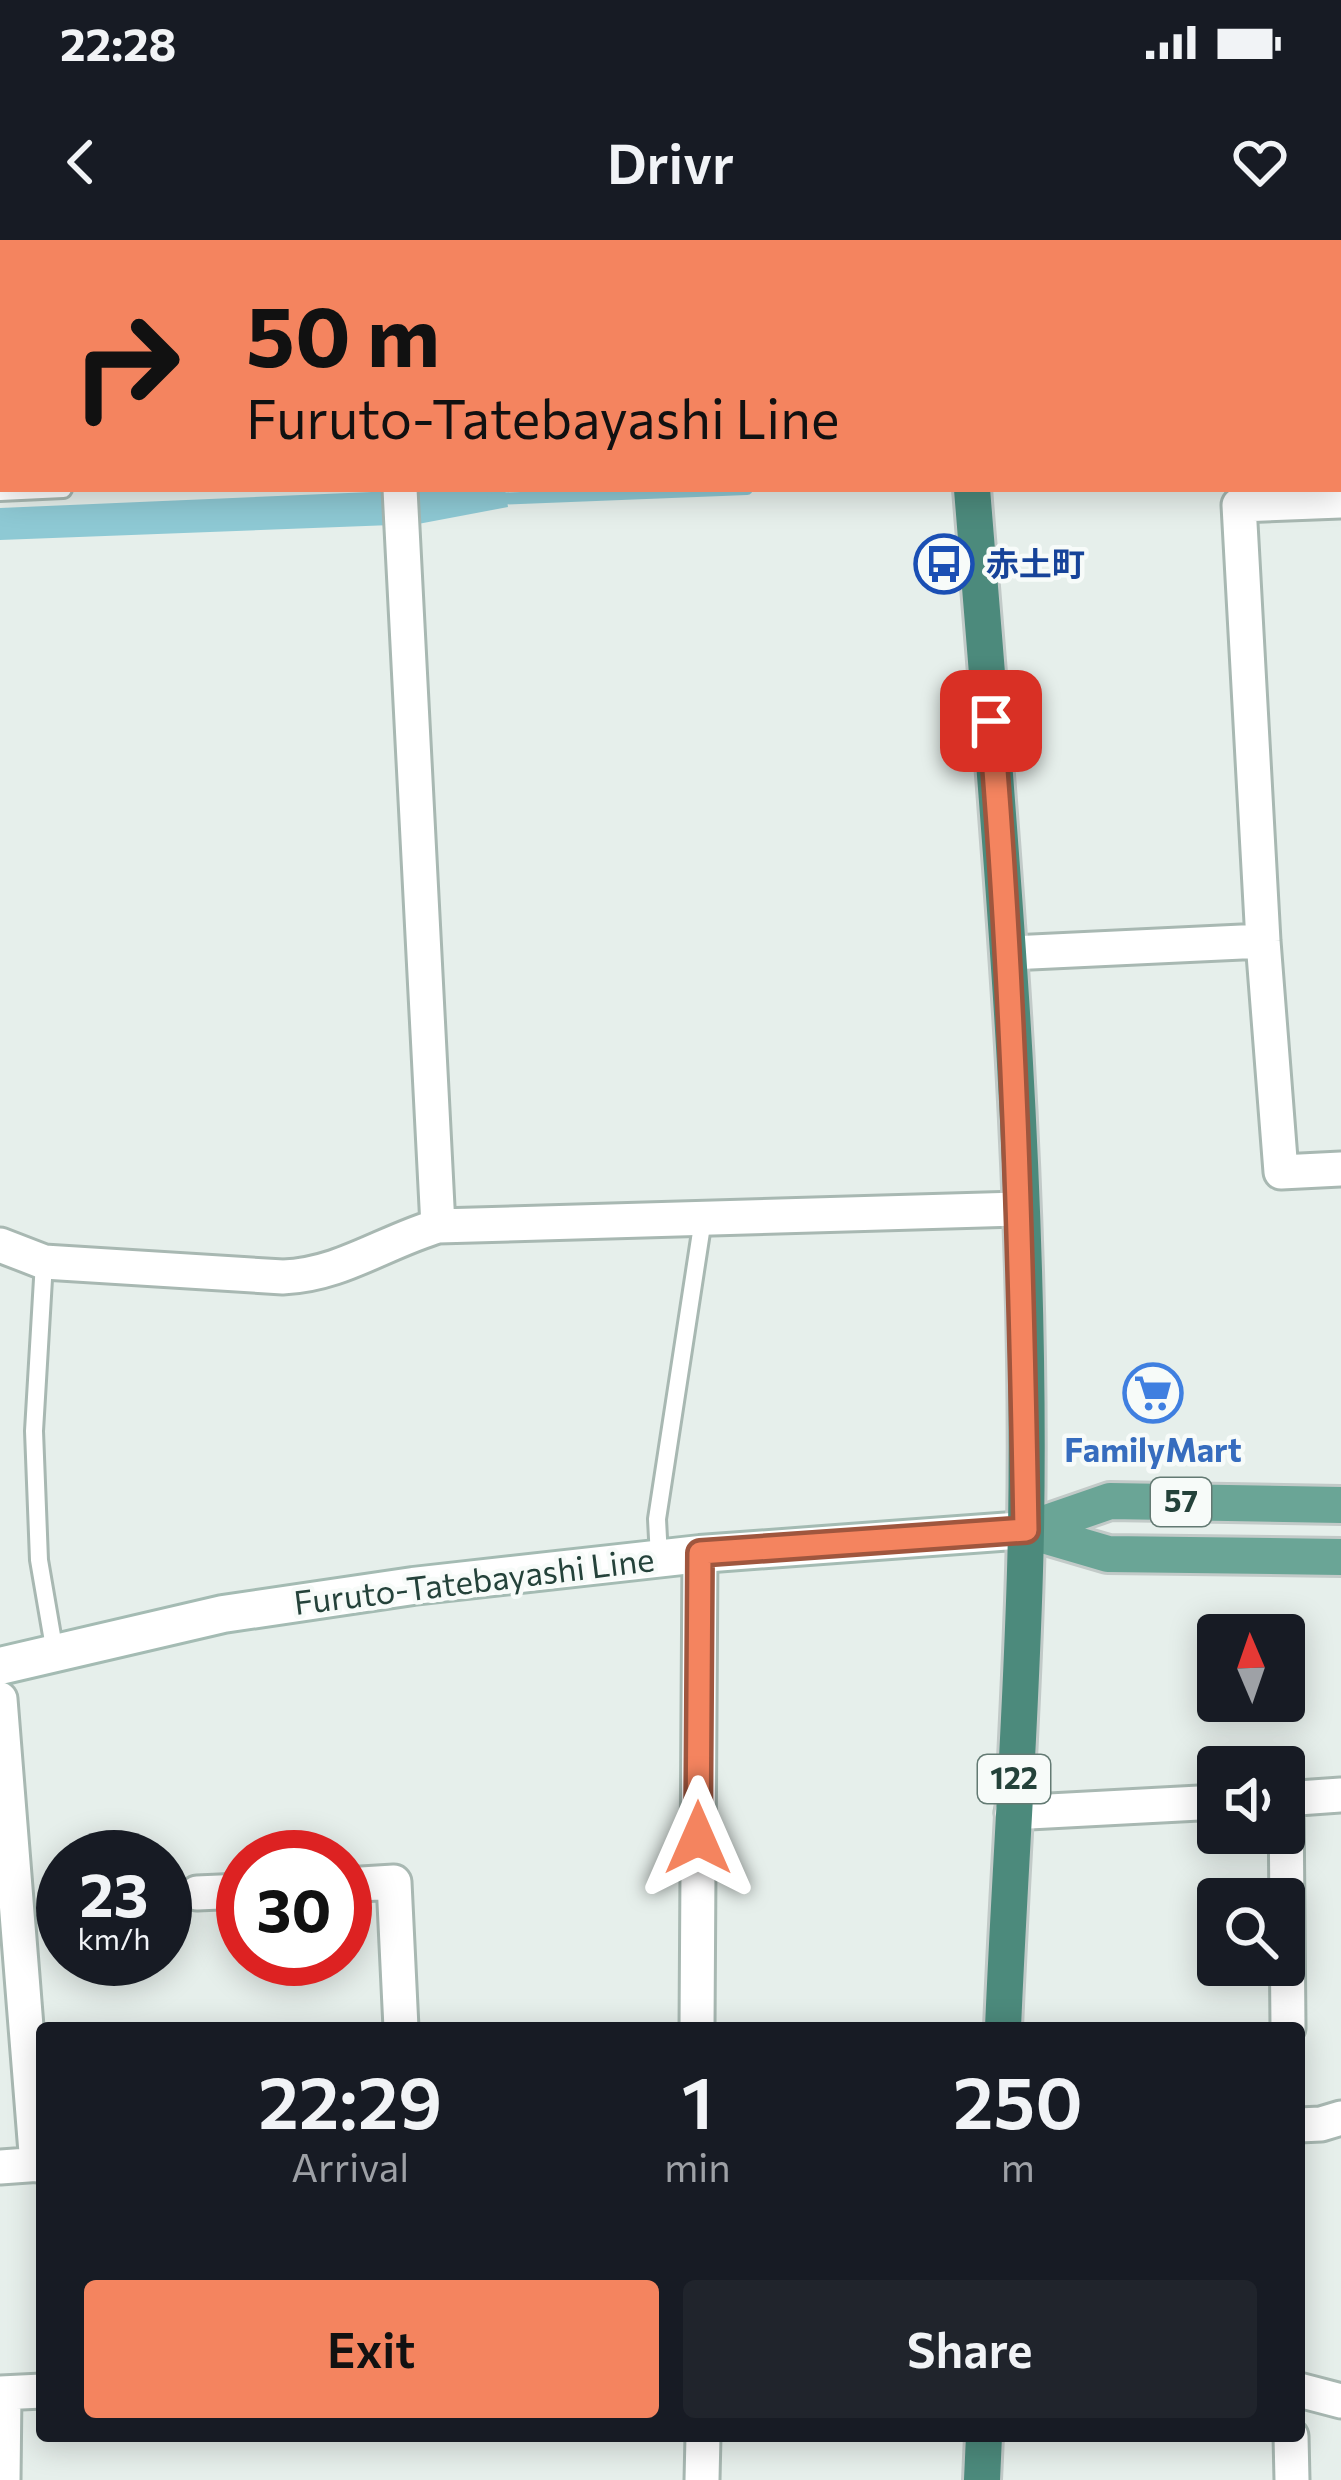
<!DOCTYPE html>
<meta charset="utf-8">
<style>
:root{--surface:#171b24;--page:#20242c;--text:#f1f3f6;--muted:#9ea1a6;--accent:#f4845f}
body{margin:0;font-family:Commissioner,"Noto Sans JP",sans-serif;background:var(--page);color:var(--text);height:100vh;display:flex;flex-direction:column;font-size:45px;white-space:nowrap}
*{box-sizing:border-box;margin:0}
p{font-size:39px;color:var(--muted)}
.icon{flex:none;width:66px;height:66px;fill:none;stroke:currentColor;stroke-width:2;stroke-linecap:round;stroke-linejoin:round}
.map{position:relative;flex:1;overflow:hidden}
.side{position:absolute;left:36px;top:1782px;width:1269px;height:420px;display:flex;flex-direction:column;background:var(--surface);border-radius:12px;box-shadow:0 6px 30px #0003}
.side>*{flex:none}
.hud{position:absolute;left:0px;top:0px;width:1341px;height:252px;box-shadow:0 6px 30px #0003;background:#f4845f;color:#111;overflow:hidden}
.needle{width:78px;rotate:358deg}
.tools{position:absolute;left:1197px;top:1374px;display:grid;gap:24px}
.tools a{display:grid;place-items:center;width:108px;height:108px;border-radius:12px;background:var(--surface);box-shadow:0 6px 30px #0003;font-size:60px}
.speed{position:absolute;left:36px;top:1590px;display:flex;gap:24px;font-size:60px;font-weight:700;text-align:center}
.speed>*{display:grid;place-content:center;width:156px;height:156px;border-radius:50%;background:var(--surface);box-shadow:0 6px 30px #0003;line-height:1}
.speed small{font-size:30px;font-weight:400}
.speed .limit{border:18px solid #d22;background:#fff;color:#111}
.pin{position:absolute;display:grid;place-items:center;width:102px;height:102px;color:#fff;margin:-51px;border-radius:24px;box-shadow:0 6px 18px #0006}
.me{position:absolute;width:132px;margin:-66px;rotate:0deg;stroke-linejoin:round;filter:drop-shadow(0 0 9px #0008)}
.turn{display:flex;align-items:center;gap:42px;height:252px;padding:0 48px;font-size:54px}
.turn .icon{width:156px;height:156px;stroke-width:2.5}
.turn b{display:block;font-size:84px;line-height:102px}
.eta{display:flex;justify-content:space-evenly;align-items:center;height:204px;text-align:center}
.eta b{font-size:72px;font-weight:600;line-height:84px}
.button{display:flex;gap:24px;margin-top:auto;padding:24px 48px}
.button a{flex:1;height:138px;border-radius:12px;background:var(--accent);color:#111;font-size:48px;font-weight:600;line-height:138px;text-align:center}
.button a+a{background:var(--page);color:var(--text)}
.status{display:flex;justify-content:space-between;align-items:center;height:84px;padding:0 60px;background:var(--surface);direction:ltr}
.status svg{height:33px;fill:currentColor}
header{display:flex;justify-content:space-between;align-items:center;height:156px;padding:0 48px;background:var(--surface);font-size:54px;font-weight:600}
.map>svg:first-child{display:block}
</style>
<div class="status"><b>22:28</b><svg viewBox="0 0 49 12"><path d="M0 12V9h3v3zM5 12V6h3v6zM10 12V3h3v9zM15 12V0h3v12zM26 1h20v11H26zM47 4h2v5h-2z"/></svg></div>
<header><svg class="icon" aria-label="back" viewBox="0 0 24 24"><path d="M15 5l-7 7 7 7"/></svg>Drivr<svg class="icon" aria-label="heart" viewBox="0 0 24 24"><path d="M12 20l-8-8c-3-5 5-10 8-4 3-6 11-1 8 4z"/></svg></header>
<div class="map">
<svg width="1341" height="2240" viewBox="0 0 1341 2240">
<rect width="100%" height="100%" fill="#e6efeb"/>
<path fill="#8ec9d4" d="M442,249H505L508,267L418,284L0,300V268Z"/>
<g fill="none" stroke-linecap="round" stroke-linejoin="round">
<path stroke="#8ec9d4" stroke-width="12" d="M1338,224H1341
M493,259L747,249"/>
<g stroke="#a8b8b2" stroke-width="22">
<path id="service" d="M0,252L63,249
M44,1022L34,1191L39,1320L55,1413
M659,1318L657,1279L703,979"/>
</g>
<g stroke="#a8b8b2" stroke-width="39">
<path id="minor" d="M392,0V3
M1199,0V3
M1338,187H1341
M400,249L438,986
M1341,261L1239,265L1263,701L1281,932L1341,929
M1010,713L1263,701
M0,1005L44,1022L283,1037C340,1035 384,1002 438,986L1021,969
M0,1459L37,1925
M1284,1559L1341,1555
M1286,1559L1288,1788
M1012,1573L1218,1562
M345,1645L394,1642L401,1788
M197,1653L243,1651
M697,1788L700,1314
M1299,1885L1321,1884L1341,1878
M0,1927L42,1924
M1299,2150L1341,2161
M0,2153L42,2151
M1291,2196L1292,2240
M3,2240L4,2153
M702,2240L703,2196"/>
</g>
<g stroke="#a4bbb3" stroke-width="42">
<path id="secondary" d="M0,1426L223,1374L413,1346L700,1314L1026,1290"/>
</g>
<g stroke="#c2cac8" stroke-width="42">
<path id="primary" d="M1026,1290L1110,1261L1341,1265
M1026,1290L1108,1314L1341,1317"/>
</g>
<g stroke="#c2cac8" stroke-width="42">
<path id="trunk" d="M950,0L951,3
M972,249C1000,595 1032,942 1026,1290C1023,1456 1010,1622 1003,1788
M982,2240L984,2196"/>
</g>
<use href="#service" stroke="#fff" stroke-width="16"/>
<use href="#minor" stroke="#fff" stroke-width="33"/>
<use href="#secondary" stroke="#fff" stroke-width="36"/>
<use href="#primary" stroke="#6aa596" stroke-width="36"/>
<use href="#trunk" stroke="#4c8a7c" stroke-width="36"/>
</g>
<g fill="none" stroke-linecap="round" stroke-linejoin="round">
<g stroke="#9f563e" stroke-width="30">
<path id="route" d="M698,1598L700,1313L1026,1290C1021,1019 1014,751 991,481"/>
</g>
<use href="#route" stroke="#f4845f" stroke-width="21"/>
</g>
<defs>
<g id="bus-ring" transform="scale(3)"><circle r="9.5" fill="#f7fbf9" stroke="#1a4fb4" stroke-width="1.5"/><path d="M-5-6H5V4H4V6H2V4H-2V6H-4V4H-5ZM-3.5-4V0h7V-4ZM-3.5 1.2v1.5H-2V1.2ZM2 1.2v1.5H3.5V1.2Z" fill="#1a4fb4"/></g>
<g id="supermarket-ring" transform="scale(3)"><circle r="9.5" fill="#f7fbf9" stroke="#3f7fe0" stroke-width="1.5"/><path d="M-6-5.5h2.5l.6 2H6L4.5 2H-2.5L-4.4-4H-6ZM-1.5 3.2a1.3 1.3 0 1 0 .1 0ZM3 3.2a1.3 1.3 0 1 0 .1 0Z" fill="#3f7fe0"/></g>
</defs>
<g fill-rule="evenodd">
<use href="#bus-ring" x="944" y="324"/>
<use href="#supermarket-ring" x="1153" y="1153"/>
</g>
<g text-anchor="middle" stroke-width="9" stroke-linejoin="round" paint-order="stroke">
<g fill="#f7fbf9" stroke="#637a73" stroke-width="3">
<rect x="1151" y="1238" width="60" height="48" rx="9"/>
<rect x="978" y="1515" width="72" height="48" rx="9"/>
</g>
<g font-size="30" font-weight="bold" fill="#24423a">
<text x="1181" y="1272">57</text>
<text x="1014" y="1549">122</text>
</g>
<g font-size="33" font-weight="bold" fill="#164399" stroke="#f7fbf9" text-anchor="start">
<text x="986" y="336">赤土町</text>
</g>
<g font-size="33" font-weight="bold" fill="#366cbe" stroke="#f7fbf9">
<text x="1153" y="1222">FamilyMart</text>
</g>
<g font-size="33" fill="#24423a" stroke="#f7fbf9">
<text transform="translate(474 1341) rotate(-7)" y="12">Furuto-Tatebayashi Line</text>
</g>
</g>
</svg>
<div class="tools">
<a><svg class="needle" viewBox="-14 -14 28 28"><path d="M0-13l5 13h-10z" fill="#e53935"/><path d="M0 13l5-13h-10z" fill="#9ea1a6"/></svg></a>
<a><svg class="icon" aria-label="sound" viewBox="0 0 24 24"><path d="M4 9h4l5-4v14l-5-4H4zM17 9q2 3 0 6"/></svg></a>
<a><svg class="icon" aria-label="search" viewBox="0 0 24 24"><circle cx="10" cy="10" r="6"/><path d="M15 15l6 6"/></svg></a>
</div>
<div class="speed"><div>23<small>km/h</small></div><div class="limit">30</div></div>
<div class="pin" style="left:991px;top:481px;background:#d93025"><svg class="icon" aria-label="arrive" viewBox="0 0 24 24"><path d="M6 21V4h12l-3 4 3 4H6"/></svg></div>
<svg class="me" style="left:698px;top:1598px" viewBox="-20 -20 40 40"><path d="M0-17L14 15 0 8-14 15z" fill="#f4845f" stroke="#fff" stroke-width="4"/></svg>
<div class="hud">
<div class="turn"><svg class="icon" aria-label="right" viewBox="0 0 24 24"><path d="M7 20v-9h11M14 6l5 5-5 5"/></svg><div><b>50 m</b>Furuto-Tatebayashi Line</div></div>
</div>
<section class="side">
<div class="eta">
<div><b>22:29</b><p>Arrival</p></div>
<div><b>1</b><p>min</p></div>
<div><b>250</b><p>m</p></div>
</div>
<div class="button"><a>Exit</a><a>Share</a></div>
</section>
</div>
